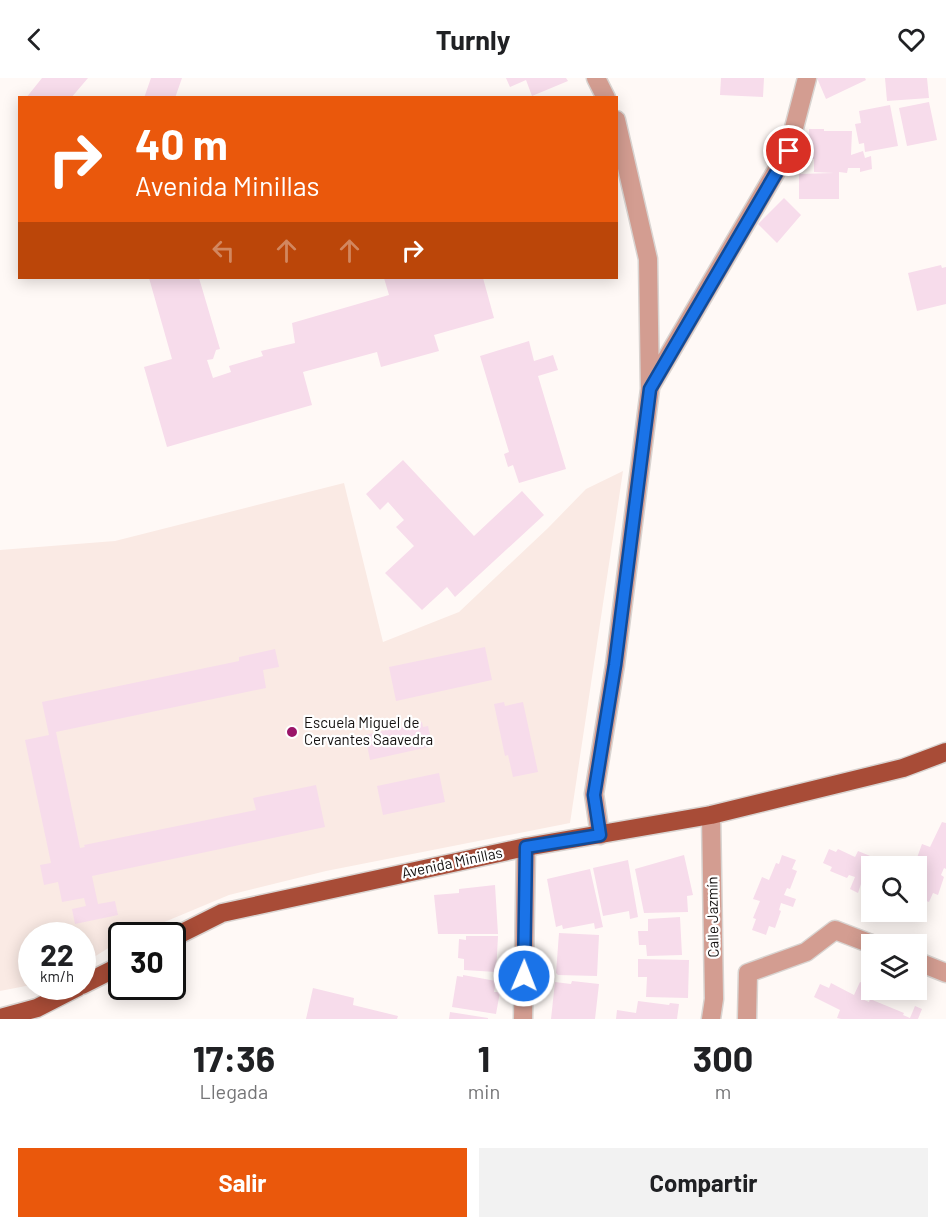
<!DOCTYPE html>
<html lang="es">
<meta charset="utf-8">
<style>
:root{--surface:#fff;--page:#f2f2f2;--text:#202124;--muted:#757577;--accent:#ea580c}
body{margin:0;font-family:Barlow,sans-serif;background:var(--page);color:var(--text);height:100vh;display:flex;flex-direction:column;font-size:22px;white-space:nowrap}
*{box-sizing:border-box;margin:0}
p{font-size:20px;color:var(--muted)}
.icon{flex:none;width:33px;height:33px;fill:none;stroke:currentColor;stroke-width:2;stroke-linecap:round;stroke-linejoin:round}
.map{position:relative;height:941px;overflow:hidden}
.sheet{display:flex;flex-direction:column;background:var(--surface);flex:1}
.sheet>*{flex:none}
.top-card{position:absolute;left:18px;top:18px;width:600px;height:183px;border-radius:0px;box-shadow:0 3px 15px #0003;background:#ea580c;color:#fff;overflow:hidden}
.buttons{position:absolute;left:861px;top:778px;display:grid;gap:12px}
.buttons a{display:grid;place-items:center;width:66px;height:66px;border-radius:0px;background:var(--surface);box-shadow:0 3px 15px #0003;font-size:30px}
.speed{position:absolute;left:18px;top:844px;display:flex;gap:12px;font-size:30px;font-weight:700;text-align:center}
.speed>*{display:grid;place-content:center;width:78px;height:78px;border-radius:50%;background:var(--surface);box-shadow:0 3px 15px #0003;line-height:1}
.speed small{font-size:15px;font-weight:400}
.speed .limit{border:3px solid #111;border-radius:9px;background:#fff;color:#111}
.pin{position:absolute;display:grid;place-items:center;width:51px;height:51px;color:#fff;margin:-26px;border:3px solid #fff;border-radius:50%;box-shadow:0 2px 6px #0007}
.me{position:absolute;width:66px;margin:-33px;rotate:1deg;stroke-linejoin:round;filter:drop-shadow(0 0 4px #0008)}
.turn{display:flex;align-items:center;gap:21px;height:126px;padding:0 18px;font-size:27px}
.turn .icon{width:78px;height:78px;stroke-width:2.5}
.turn b{display:block;font-size:42px;line-height:51px}
.lanes{display:flex;align-items:center;height:57px;padding:0 18px;background:#0003;justify-content:center;gap:30px;direction:ltr}
.lanes .off{opacity:.35}
.eta{display:flex;justify-content:space-evenly;align-items:center;height:102px;text-align:center}
.eta b{font-size:36px;font-weight:700;line-height:42px}
.action{display:flex;gap:12px;margin-top:auto;padding:12px 18px}
.action a{flex:1;height:69px;border-radius:0px;background:var(--accent);color:#fff;font-size:24px;font-weight:700;line-height:69px;text-align:center}
.action a+a{background:var(--page);color:var(--text)}
header{display:flex;justify-content:space-between;align-items:center;height:78px;padding:0 18px;background:var(--surface);font-size:27px;font-weight:700}
.map>svg:first-child{display:block}
</style>
<header><svg class="icon" aria-label="back" viewBox="0 0 24 24"><path d="M15 5l-7 7 7 7"/></svg>Turnly<svg class="icon" aria-label="heart" viewBox="0 0 24 24"><path d="M12 20l-8-8c-3-5 5-10 8-4 3-6 11-1 8 4z"/></svg></header>
<div class="map">
<svg width="946" height="941" viewBox="0 0 946 941">
<rect width="100%" height="100%" fill="#fff9f6"/>
<path fill="#faeae4" d="M623,393L570,745L326,793L229,817L131,858H122L121,862L83,886L82,858H32L31,907L0,913V472L115,463L344,405L383,564L459,534L548,450L586,411Z"/>
<path fill="#f7dceb" d="M42,0H88L71,20H26Z
M151,0H182L175,20H144Z
M506,0H566L568,3L532,18L526,2L510,9Z
M721,0H764L763,19L720,17Z
M817,0H865L866,2L826,21Z
M885,0H927L929,20L887,23Z
M929,24L937,62L907,68L899,30Z
M890,27L898,68L865,74L864,65L859,66L855,46L861,45L859,33Z
M809,51H824V53H852L851,77L863,73L865,80L871,78L872,91L860,94V90H848L847,95L839,94V121H799V96L834,95L814,94V81H810Z
M784,120L801,137L777,165L758,146Z
M941,187L942,190L946,189V226L917,233L908,195Z
M149,200H199L220,271L216,272L213,281L207,282L213,300L231,294L229,288L263,278L261,273L295,265L292,245L389,217L384,200H483L494,240L434,257L439,273L381,289L377,274L303,294L312,327L167,369L144,289L172,281Z
M529,263L534,283L553,277L558,292L538,298L566,391L519,405L513,387L508,389L504,376L509,374L480,278Z
M403,382L474,458L522,413L544,437L455,519L447,509L422,532L385,495L414,468L396,449L404,442L388,424L380,432L366,416Z
M485,569L492,602L396,623L389,589Z
M275,571L279,589L263,592L266,610L56,654L80,770L85,769L84,767L256,732L253,720L316,707L325,749L92,798L98,826L115,823L118,837L75,846L72,831L86,828L84,820L62,824L58,804L44,807L40,787L51,785L25,662L49,657L42,624L239,583V579Z
M504,624L505,628L523,624L538,694L513,699L508,677L505,678L494,626Z
M422,644L423,649L428,648L432,665L428,666L429,669L370,682L365,657Z
M439,695L445,724L383,737L377,708Z
M942,744L946,745V791L944,790L941,797L944,799L938,817L933,815L929,824L916,819L919,810L916,809V805L922,791L914,788L922,766L930,769Z
M829,771L836,774L838,771L855,779L858,773L880,782L877,789H872V810L869,809L870,806L862,803L858,815L850,811L855,799L849,797L847,800L830,793L832,789L823,785Z
M684,777L693,817L687,818L688,834L644,835L635,791Z
M782,777L796,782L792,791L797,793L790,811L787,810L784,817L796,821L793,829L781,825L779,832L781,833L775,850L769,848L766,857L752,852L756,841L753,840L760,823L753,821L762,799L769,802L776,785L779,786Z
M628,782L638,839L630,841L629,833L603,838L593,790Z
M590,791L603,849L595,851L594,845L563,851L562,847L556,849L547,801Z
M495,807L498,856H438L434,817L459,815V811Z
M680,839L682,877L647,878L646,867H639L638,853H648V841Z
M559,855L599,857L597,898L558,897L556,895Z
M466,858H498L496,894L464,892V881L458,880L459,861L466,862Z
M638,881L689,882L688,920L646,919L647,899H638Z
M463,897L496,903L494,914H500L496,936L452,929L457,898L463,899Z
M572,903L599,906L595,941H551L555,904L571,906Z
M860,904L867,907L862,921L869,924L870,921L904,935L903,937L910,940L915,928L922,931L918,941H841L837,940L840,932L814,919L820,906L829,910L831,905L854,917Z
M313,910L354,920L353,927L398,938L397,941H306Z
M638,923L669,927L670,925L679,926L677,941H616L617,932L636,935Z
M450,934L488,940V941H449Z"/>
<g fill="none" stroke-linecap="round" stroke-linejoin="round">
<g stroke="#d9d4d1" stroke-width="21">
<path id="minor" d="M596,0L606,20
M650,309L788,73L807,0
M711,737L714,921L711,941
M600,757L594,716L615,587L650,311L648,181L616,42
M916,883L946,895
M523,941L526,769
M747,941L748,895L806,874L835,852L874,867"/>
</g>
<g stroke="#d9d4d1" stroke-width="21">
<path id="major" d="M172,860L222,835L526,769L711,737L903,690L946,674
M82,907L122,887
M0,940L37,930L78,909"/>
</g>
<use href="#minor" stroke="#d39d91" stroke-width="18"/>
<use href="#major" stroke="#a84c37" stroke-width="18"/>
</g>
<g fill="none" stroke-linecap="round" stroke-linejoin="round">
<g stroke="#114b97" stroke-width="15">
<path id="route" d="M524,898L526,769L600,757L594,717L615,587L650,311L789,73"/>
</g>
<use href="#route" stroke="#1a73e8" stroke-width="10"/>
</g>
<circle fill="#9a1569" stroke="#fff" stroke-width="2" cx="292" cy="654" r="6"/>
<g text-anchor="middle" stroke-width="4.5" stroke-linejoin="round" paint-order="stroke">
<g font-size="15" fill="#13100f" stroke="#fff" text-anchor="start">
<text x="304" y="650">Escuela Miguel de<tspan x="304" dy="17">Cervantes Saavedra</tspan></text>
</g>
<g font-size="15" fill="#13100f" stroke="#fff">
<text transform="translate(452 785) rotate(-12)" y="5">Avenida Minillas</text>
<text transform="translate(713 839) rotate(-91)" y="5">Calle Jazmín</text>
</g>
</g>
</svg>
<div class="buttons">
<a><svg class="icon" aria-label="search" viewBox="0 0 24 24"><circle cx="10" cy="10" r="6"/><path d="M15 15l6 6"/></svg></a>
<a><svg class="icon" aria-label="layers" viewBox="0 0 24 24"><path d="M12 4l9 5-9 5-9-5zM3 14l9 5 9-5"/></svg></a>
</div>
<div class="speed"><div>22<small>km/h</small></div><div class="limit">30</div></div>
<div class="pin" style="left:789px;top:73px;background:#d93025"><svg class="icon" aria-label="arrive" viewBox="0 0 24 24"><path d="M6 21V4h12l-3 4 3 4H6"/></svg></div>
<svg class="me" style="left:524px;top:898px" viewBox="-20 -20 40 40"><circle r="17" fill="#1a73e8" stroke="#fff" stroke-width="3"/><path d="M0-11L8 9 0 5-8 9z" fill="#fff"/></svg>
<div class="top-card">
<div class="turn"><svg class="icon" aria-label="right" viewBox="0 0 24 24"><path d="M7 20v-9h11M14 6l5 5-5 5"/></svg><div><b>40 m</b>Avenida Minillas</div></div>
<div class="lanes"><svg class="icon off" aria-label="left" viewBox="0 0 24 24"><path d="M17 20v-9H6M10 6l-5 5 5 5"/></svg><svg class="icon off" aria-label="ahead" viewBox="0 0 24 24"><path d="M12 20V5M6 11l6-6 6 6"/></svg><svg class="icon off" aria-label="ahead" viewBox="0 0 24 24"><path d="M12 20V5M6 11l6-6 6 6"/></svg><svg class="icon" aria-label="right" viewBox="0 0 24 24"><path d="M7 20v-9h11M14 6l5 5-5 5"/></svg></div>
</div>
</div>
<section class="sheet">
<div class="eta">
<div><b>17:36</b><p>Llegada</p></div>
<div><b>1</b><p>min</p></div>
<div><b>300</b><p>m</p></div>
</div>
<div class="action"><a>Salir</a><a>Compartir</a></div>
</section>
